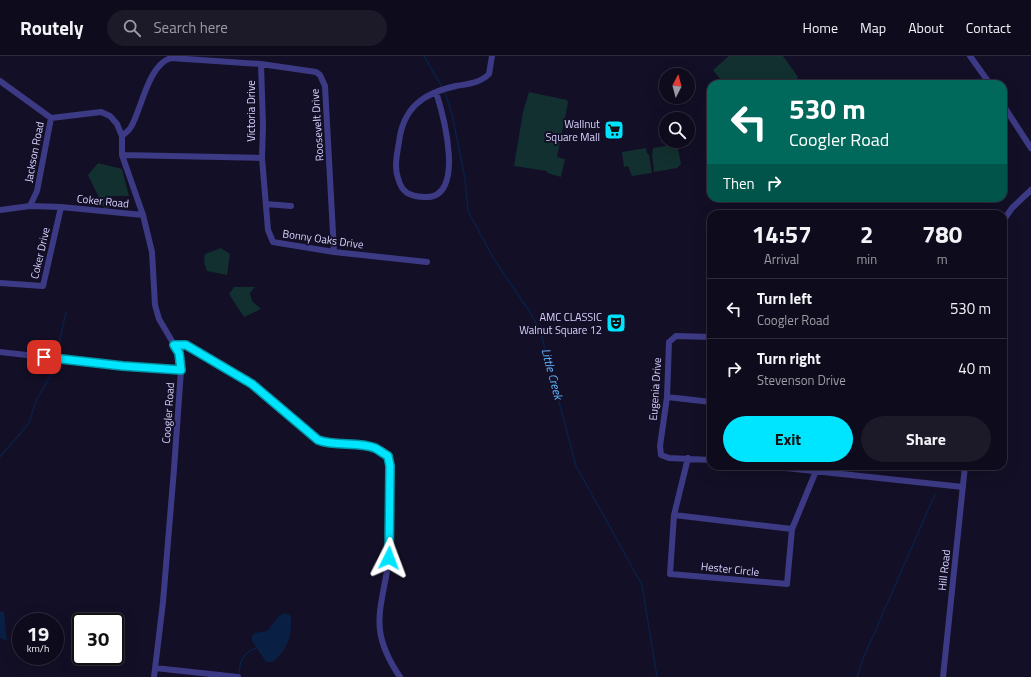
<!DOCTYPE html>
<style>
:root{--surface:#0e0b1c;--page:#1c1929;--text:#f1f3f6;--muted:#9b9ba3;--line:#2e2b3b;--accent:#00e5ff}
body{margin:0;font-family:"Titillium Web",sans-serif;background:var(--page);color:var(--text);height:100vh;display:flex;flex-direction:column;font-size:15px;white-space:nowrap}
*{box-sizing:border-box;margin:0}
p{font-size:13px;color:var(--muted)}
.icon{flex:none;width:22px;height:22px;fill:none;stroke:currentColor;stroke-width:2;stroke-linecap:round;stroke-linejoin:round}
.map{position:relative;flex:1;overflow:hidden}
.drawer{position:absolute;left:707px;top:154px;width:300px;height:260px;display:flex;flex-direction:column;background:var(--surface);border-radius:12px;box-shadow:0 4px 16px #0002,0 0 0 1px var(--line)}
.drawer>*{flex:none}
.hud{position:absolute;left:707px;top:24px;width:300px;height:122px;border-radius:12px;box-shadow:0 4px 16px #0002,0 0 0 1px var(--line);background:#00695c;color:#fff;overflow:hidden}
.needle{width:26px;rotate:6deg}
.tools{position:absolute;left:659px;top:12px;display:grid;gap:8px}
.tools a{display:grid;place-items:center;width:36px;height:36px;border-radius:50%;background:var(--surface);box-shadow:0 4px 16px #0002,0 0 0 1px var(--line);font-size:20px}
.speed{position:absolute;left:12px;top:557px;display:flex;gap:8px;font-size:20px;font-weight:700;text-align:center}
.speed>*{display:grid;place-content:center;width:52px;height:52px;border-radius:50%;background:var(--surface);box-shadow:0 4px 16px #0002,0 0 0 1px var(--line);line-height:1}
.speed small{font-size:10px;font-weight:400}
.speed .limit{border:2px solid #111;border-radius:6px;background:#fff;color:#111}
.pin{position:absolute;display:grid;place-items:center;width:34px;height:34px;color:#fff;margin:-17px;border-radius:8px;box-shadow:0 2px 6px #0006}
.me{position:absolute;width:44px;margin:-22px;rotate:3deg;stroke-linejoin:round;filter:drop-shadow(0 0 3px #0008)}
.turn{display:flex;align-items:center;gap:14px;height:84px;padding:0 16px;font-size:18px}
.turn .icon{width:52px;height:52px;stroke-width:2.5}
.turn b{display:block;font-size:28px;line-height:34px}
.then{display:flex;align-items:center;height:38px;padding:0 16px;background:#0003;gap:8px;font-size:15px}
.eta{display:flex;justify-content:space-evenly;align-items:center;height:68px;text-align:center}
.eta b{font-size:24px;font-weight:700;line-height:28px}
.action{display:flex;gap:8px;margin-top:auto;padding:8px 16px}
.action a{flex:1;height:46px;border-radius:24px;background:var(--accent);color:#111;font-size:16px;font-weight:700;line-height:46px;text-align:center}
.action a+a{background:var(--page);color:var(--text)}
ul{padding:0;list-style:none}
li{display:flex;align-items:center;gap:12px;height:60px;padding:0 16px;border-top:1px solid var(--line)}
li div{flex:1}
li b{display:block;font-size:15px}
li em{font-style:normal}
header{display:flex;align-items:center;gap:24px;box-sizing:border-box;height:56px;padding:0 20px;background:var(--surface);border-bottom:1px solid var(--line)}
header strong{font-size:19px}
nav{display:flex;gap:22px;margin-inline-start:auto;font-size:14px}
.search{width:280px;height:36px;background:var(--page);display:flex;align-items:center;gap:10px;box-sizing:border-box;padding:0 14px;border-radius:22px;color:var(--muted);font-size:15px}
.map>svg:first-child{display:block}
</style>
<header>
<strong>Routely</strong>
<div class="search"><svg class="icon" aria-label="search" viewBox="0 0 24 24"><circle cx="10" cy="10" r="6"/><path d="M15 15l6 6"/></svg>Search here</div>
<nav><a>Home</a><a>Map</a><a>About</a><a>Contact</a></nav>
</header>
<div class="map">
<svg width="1031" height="621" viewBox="0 0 1031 621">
<rect width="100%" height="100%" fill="#130f26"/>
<path fill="#12302f" d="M729,0H783L798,21L794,28H724L713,14Z
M529,36L567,44L568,47L557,101L565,103L561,121L547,117V115L514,110L523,56Z
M677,88L681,108L677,112L654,116L652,98L653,92Z
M646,92L647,97L649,99L652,117L632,120L628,110L624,111L622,96Z
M98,107L122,113L129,140H112L107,158L88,119Z
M221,192L230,198L227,219L207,215L204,206L205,198Z
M234,231H255L250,237L252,245L261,253L244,261L229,238Z"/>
<path fill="#0a1f44" d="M0,555L4,556L7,585L0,582Z
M285,557L289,558L291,561C292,580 288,593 273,606H266L252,585V580L255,577L267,575L279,560Z"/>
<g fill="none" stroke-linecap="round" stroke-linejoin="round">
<path stroke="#0a1f44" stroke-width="1.5" d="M424,0L442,31
M444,34L452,58L465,123L468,155L495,205L530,256L540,274L576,410L642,529L657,621
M56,301L66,256
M0,401L29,367L36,345L52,317L55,305
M239,620C239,606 243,597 256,592
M857,621L863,603L935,438"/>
<path stroke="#3d3a85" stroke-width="6" d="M970,0L990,28
M261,8L263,70L262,102L268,174L273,186L334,196L427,206
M0,25L51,62L101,56L110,60L117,68L122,80V99L143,159L152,196L155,249L159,263L179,297L181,314L174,413L163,546L154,621
M436,36C443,58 467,144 424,141C409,140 402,137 398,122C394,111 397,98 399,86C403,52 423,37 456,30C468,28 480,27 489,18L492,0
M1003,49L1031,92
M122,80C125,77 129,75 131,71C142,52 148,9 171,2L261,8L316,16L320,19L325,30L334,196
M122,99L262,102
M266,148L291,150
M30,150L37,135L51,62
M0,154L30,150L61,151L143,159
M1003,165L1012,152L1031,134
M0,227L43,230L61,151
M711,281L676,280L669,286L667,341L660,390L661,399L669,402L711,404
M174,289H186L252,328L318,384C337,391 357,385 375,392C379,394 384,398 388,400L390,410C390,440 393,472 389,502C382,554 367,572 400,621
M0,296L123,310L181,314
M667,341L711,346
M688,402L674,459L670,518L787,528L792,473L816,415
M767,410L963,431
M674,459L792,473
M155,612L238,621
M943,621L965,410"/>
</g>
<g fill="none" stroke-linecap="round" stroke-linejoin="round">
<g stroke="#0095a6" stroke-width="10">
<path id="route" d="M44,301L123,310L181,314L179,297L174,289H186L252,328L318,384C337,391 357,385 375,392C379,394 384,398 388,400L390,410L389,502"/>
</g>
<use href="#route" stroke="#00e5ff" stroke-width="7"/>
</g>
<defs>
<g id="supermarket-square" transform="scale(1)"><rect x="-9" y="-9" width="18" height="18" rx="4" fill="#00e5ff" stroke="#130f26"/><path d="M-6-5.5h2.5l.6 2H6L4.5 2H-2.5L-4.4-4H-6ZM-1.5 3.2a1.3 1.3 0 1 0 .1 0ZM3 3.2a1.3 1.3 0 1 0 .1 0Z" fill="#111"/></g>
<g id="theatre-square" transform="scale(1)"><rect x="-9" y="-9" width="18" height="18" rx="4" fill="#00e5ff" stroke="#130f26"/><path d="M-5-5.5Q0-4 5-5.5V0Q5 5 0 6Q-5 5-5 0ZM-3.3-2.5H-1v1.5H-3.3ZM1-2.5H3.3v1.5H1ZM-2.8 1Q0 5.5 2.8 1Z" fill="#111"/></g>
</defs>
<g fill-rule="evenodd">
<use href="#supermarket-square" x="614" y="74"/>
<use href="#theatre-square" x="616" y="267"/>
</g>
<g text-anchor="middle" stroke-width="4" stroke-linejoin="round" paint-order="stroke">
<g font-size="11" fill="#d9d4ff" stroke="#130f26">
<text transform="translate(251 55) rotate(-90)" y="4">Victoria Drive</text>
<text transform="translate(317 69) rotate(-94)" y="4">Roosevelt Drive</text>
<text transform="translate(34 96) rotate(-79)" y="4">Jackson Road</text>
<text transform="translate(103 145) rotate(6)" y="4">Coker Road</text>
<text transform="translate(323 183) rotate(8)" y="4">Bonny Oaks Drive</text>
<text transform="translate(40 197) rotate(-77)" y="4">Coker Drive</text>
<text transform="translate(655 333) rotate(-86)" y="4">Eugenia Drive</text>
<text transform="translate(168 357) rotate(-86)" y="4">Coogler Road</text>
<text transform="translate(730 513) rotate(6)" y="4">Hester Circle</text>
<text transform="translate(944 514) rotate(-84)" y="4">Hill Road</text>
</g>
<g font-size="11" fill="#d9d4ff" stroke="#130f26" text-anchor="end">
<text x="600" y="72">Wallnut<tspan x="600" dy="13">Square Mall</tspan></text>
<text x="602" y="265">AMC CLASSIC<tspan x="602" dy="13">Walnut Square 12</tspan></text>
</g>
<g font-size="12" font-style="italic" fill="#62b6ff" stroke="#130f26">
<text transform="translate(552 318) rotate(75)" y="4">Little Creek</text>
</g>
</g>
</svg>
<div class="tools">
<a><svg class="needle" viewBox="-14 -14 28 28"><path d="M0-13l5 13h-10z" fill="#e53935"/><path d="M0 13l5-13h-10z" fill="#9b9ba3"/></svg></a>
<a><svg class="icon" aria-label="search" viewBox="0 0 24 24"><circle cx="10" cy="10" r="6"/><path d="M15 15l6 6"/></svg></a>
</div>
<div class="speed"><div>19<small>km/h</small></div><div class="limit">30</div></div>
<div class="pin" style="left:44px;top:301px;background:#d93025"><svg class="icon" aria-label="arrive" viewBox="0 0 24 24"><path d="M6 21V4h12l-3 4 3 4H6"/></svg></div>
<svg class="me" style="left:389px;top:502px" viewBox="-20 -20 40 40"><path d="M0-17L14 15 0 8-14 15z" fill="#00e5ff" stroke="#fff" stroke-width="4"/></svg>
<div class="hud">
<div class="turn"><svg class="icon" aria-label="left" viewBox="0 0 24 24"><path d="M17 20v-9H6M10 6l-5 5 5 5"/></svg><div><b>530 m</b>Coogler Road</div></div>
<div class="then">Then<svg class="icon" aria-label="right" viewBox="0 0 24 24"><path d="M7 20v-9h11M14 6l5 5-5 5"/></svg></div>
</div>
<section class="drawer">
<div class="eta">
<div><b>14:57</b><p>Arrival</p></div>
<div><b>2</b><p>min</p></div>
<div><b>780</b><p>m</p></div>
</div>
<ul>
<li><svg class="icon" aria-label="left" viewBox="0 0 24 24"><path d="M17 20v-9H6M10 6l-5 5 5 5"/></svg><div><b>Turn left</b><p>Coogler Road</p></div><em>530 m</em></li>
<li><svg class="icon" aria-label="right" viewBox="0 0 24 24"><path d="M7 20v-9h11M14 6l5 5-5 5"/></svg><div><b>Turn right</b><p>Stevenson Drive</p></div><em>40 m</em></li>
</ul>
<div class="action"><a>Exit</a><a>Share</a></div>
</section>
</div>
